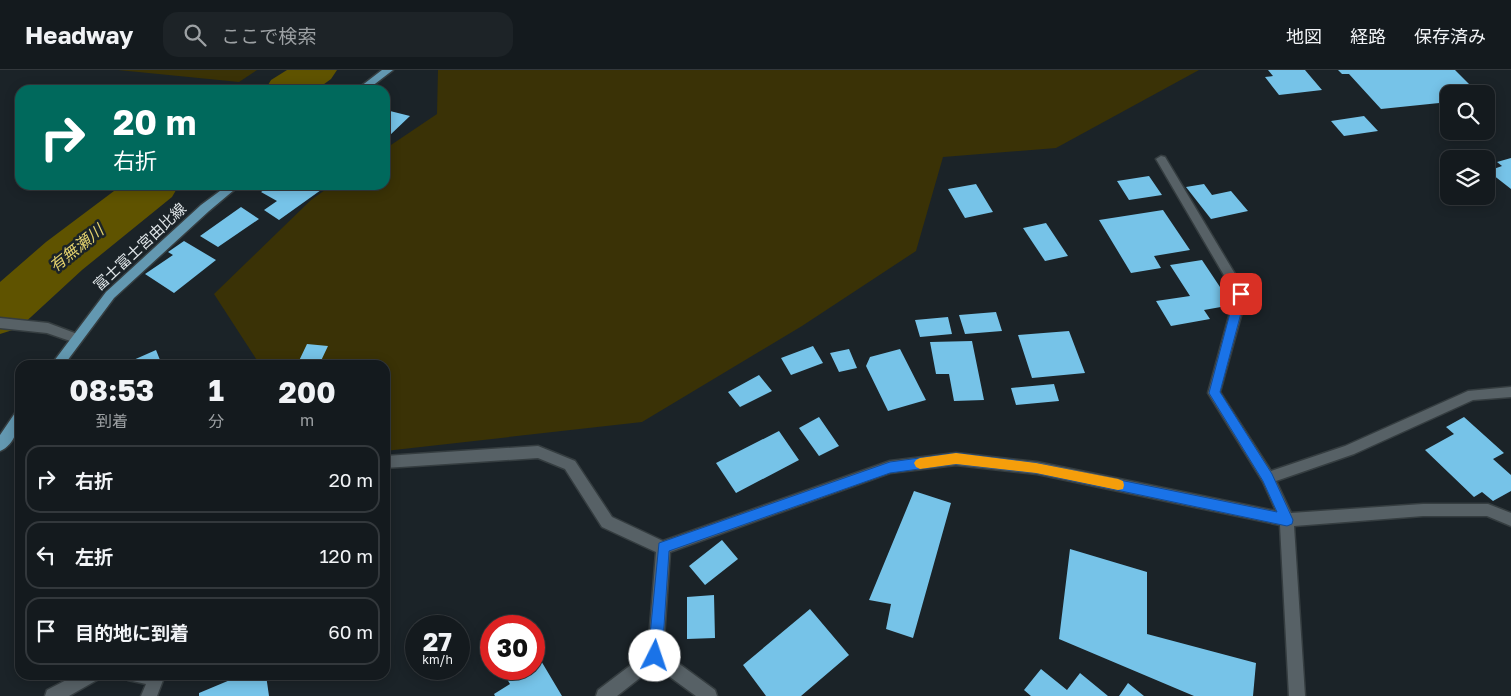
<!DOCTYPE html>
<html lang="ja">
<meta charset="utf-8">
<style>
:root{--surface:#141a1e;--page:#1d2327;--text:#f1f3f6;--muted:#9da1a4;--line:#33383c}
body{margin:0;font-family:"Golos Text","Noto Sans JP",sans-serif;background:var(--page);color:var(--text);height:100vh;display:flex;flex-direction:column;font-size:19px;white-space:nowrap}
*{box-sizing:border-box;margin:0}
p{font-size:16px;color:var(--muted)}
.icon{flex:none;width:28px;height:28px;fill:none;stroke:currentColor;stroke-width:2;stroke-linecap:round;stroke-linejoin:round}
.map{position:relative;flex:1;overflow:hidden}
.panel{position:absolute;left:15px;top:290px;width:375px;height:320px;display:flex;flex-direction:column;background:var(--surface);border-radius:15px;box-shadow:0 2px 12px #0003,0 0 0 1px var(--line)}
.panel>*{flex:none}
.guide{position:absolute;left:15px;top:15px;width:375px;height:105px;border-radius:15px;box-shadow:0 2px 12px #0003,0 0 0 1px var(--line);background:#00695c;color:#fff;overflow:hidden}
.tools{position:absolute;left:1440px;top:15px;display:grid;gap:10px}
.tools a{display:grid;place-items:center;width:55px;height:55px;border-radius:10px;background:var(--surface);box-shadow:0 2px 12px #0003,0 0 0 1px var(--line);font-size:25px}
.speed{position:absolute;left:405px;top:545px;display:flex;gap:10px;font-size:25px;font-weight:700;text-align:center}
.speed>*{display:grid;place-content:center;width:65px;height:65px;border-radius:50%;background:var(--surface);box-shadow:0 2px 12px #0003,0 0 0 1px var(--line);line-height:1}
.speed small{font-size:12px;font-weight:400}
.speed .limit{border:8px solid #d22;background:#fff;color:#111}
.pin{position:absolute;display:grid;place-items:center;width:42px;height:42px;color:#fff;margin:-21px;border-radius:10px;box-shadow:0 2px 8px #0006}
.me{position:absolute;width:55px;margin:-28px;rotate:4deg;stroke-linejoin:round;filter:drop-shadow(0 0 4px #0008)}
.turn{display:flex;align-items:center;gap:18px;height:105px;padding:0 15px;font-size:22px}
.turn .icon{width:65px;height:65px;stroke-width:2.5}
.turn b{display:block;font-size:35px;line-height:42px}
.eta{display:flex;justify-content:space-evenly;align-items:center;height:85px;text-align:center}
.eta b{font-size:30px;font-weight:700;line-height:35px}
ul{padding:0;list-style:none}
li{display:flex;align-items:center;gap:15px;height:68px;margin:0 10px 8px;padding:0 5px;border:2px solid var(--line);border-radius:15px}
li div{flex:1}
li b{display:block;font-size:19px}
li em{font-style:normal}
header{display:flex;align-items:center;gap:30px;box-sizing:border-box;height:70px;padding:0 25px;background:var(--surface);border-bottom:1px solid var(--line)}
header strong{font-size:24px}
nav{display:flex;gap:28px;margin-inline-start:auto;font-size:18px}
.search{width:350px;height:45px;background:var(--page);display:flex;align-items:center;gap:12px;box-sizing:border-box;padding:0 18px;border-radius:15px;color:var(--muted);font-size:19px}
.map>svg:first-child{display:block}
</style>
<header>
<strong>Headway</strong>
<div class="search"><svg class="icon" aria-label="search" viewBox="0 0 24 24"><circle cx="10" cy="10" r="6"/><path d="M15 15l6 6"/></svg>ここで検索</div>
<nav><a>地図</a><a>経路</a><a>保存済み</a></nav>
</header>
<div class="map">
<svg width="1511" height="626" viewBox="0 0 1511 626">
<rect width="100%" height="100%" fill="#1b2328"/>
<path fill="#3a3206" d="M118,0H257L239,12Z
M438,0H1199L1056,78L943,87L916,181L802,256L642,352L385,381V295H260L214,224L311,130L332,115H385V79L437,44Z"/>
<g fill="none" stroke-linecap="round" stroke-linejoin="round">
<path fill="#5f5300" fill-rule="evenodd" d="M287,0H337L331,9L316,20H265L271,10Z
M122,115H179L172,127L82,200L19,258L0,264V212L46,172Z"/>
</g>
<path fill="#76c3e8" d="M1268,0H1305L1322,20L1279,25L1265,7L1273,6Z
M1338,0H1455L1479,24H1449V32L1381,39L1349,4H1342Z
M390,41L410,46L389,66L385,64V46Z
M1364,46L1378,61L1344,66L1331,51Z
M1511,88V119L1488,101L1502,96L1497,92Z
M1149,106L1162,125L1129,130L1117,111Z
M976,114L993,142L965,148L948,119Z
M1204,114L1212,125L1231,121L1248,141L1211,149L1186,117Z
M271,115H328L279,150L264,140L277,131L261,122Z
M241,137L259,149L218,177L200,166Z
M1163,140L1190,180L1154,186L1161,198L1131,203L1099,150Z
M1046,153L1068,186L1045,191L1023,158Z
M184,171L216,190L174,223L145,204L173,185L168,182Z
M1202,190L1232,235L1204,240L1210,249L1171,256L1156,231L1190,226L1170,195Z
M996,242L1002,261L965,264L959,245Z
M948,247L952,264L920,267L915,250Z
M1069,261L1085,303L1032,308L1018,265Z
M972,271L984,330L954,331L949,304H936L930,272Z
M307,274L328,276L319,295H297Z
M813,276L823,293L791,305L781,288Z
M849,279L857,298L839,302L830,283Z
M900,279L926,330L888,341L866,296L870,287Z
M156,280L162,295H122Z
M759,305L772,321L740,337L728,322Z
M1054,314L1059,331L1016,335L1011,318Z
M819,347L839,376L819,386L799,358Z
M1464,347L1504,383L1493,389L1511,405V421L1493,431L1482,422L1474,427L1425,380L1454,364L1446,357Z
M779,361L799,390L736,423L716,393Z
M914,421L951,433L913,568L886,559L891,534L869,530Z
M722,470L738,489L705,515L689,496Z
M1070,479L1147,502V564L1256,593L1253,626H1194L1059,569Z
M714,525L715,568L687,569V527Z
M810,539L849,585L801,626H766L743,595Z
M534,579L562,626H495L494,624L510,614L501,599H534Z
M1041,599L1067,620L1080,603L1108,626H1031L1024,620Z
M242,605H266L269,626H199V623Z
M1128,613L1144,626H1119Z"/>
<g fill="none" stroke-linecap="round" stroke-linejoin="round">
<g stroke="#353d40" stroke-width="3">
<path id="minor" d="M1161,86L1165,87L1247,224L1220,322L1271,401L1345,376L1468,321L1511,317V327L1473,330L1354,384L1276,411L1291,443L1423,434H1488L1511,443V456L1487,446H1423L1294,456L1305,626H1289L1280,455L1037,404L956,395L890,403L670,482L663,582L715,620L717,626H696L655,596L617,626H596L598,620L648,582L656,482L602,457L565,399L538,388L385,398V386L538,376L575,391L612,447L663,471L890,391L956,383L1037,392L1276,441L1263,412L1208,323L1235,224L1156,89Z
M0,248L48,253L80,265L82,268L80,271L76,273L47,263L0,258Z
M76,605H100L97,610L69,626H45L47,620Z
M125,605H165L157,626H141L146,614L128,610Z"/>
</g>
<g stroke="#353d40" stroke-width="3">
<path id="major" d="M382,0H393L367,20H356Z
M228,115H240L209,141L114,228L64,295H51L106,222L201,135Z
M20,342C20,355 15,375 0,381V365L15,343Z"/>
</g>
<use href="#minor" fill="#576166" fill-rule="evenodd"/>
<use href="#major" fill="#6398b1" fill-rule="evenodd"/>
</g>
<path fill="#1a73e8" stroke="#114b97" d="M1241,220L1246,224L1220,322L1272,404L1293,450L1292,454L1287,456L1036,403L956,394L890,403L669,481L662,586L660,591L655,593L650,591L648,586L659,473L890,392L956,383L1036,393L1277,442L1263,411L1209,323L1235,224Z"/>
<path fill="#f59e0b" d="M956,383L1036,393L1118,409L1123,411L1124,415L1123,419L1118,420L1036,403L956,394L920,399L916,397L914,393L916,390L920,388Z"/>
<g text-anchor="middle" stroke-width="5" stroke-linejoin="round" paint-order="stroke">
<g font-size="15" fill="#dfe5e8" stroke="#1b2328">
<text transform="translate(140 177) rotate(-43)" y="5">富士富士宮由比線</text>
</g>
<g font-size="16" font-style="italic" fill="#e2d06d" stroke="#1b2328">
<text transform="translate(76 178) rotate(-39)" y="6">有無瀬川</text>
</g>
</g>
</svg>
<div class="tools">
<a><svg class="icon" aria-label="search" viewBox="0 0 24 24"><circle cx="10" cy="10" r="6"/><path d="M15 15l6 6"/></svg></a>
<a><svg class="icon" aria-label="layers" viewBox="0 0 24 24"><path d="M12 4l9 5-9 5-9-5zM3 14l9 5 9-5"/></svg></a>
</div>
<div class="speed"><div>27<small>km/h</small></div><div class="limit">30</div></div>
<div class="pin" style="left:1241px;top:224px;background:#d93025"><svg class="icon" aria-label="arrive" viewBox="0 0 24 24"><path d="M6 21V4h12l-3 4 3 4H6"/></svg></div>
<svg class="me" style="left:655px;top:586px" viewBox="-20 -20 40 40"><circle r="19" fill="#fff"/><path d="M0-13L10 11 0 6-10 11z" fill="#1a73e8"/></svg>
<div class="guide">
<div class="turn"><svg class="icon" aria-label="right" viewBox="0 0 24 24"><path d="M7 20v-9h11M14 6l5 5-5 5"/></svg><div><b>20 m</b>右折</div></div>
</div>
<section class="panel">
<div class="eta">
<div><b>08:53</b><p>到着</p></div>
<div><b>1</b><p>分</p></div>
<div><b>200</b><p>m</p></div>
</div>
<ul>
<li><svg class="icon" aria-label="right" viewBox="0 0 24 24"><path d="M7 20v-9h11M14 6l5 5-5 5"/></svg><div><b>右折</b></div><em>20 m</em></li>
<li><svg class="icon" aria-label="left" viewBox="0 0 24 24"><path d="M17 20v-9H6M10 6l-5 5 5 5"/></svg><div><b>左折</b></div><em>120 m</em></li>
<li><svg class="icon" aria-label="arrive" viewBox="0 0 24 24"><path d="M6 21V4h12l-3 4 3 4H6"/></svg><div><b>目的地に到着</b></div><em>60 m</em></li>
</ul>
</section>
</div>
